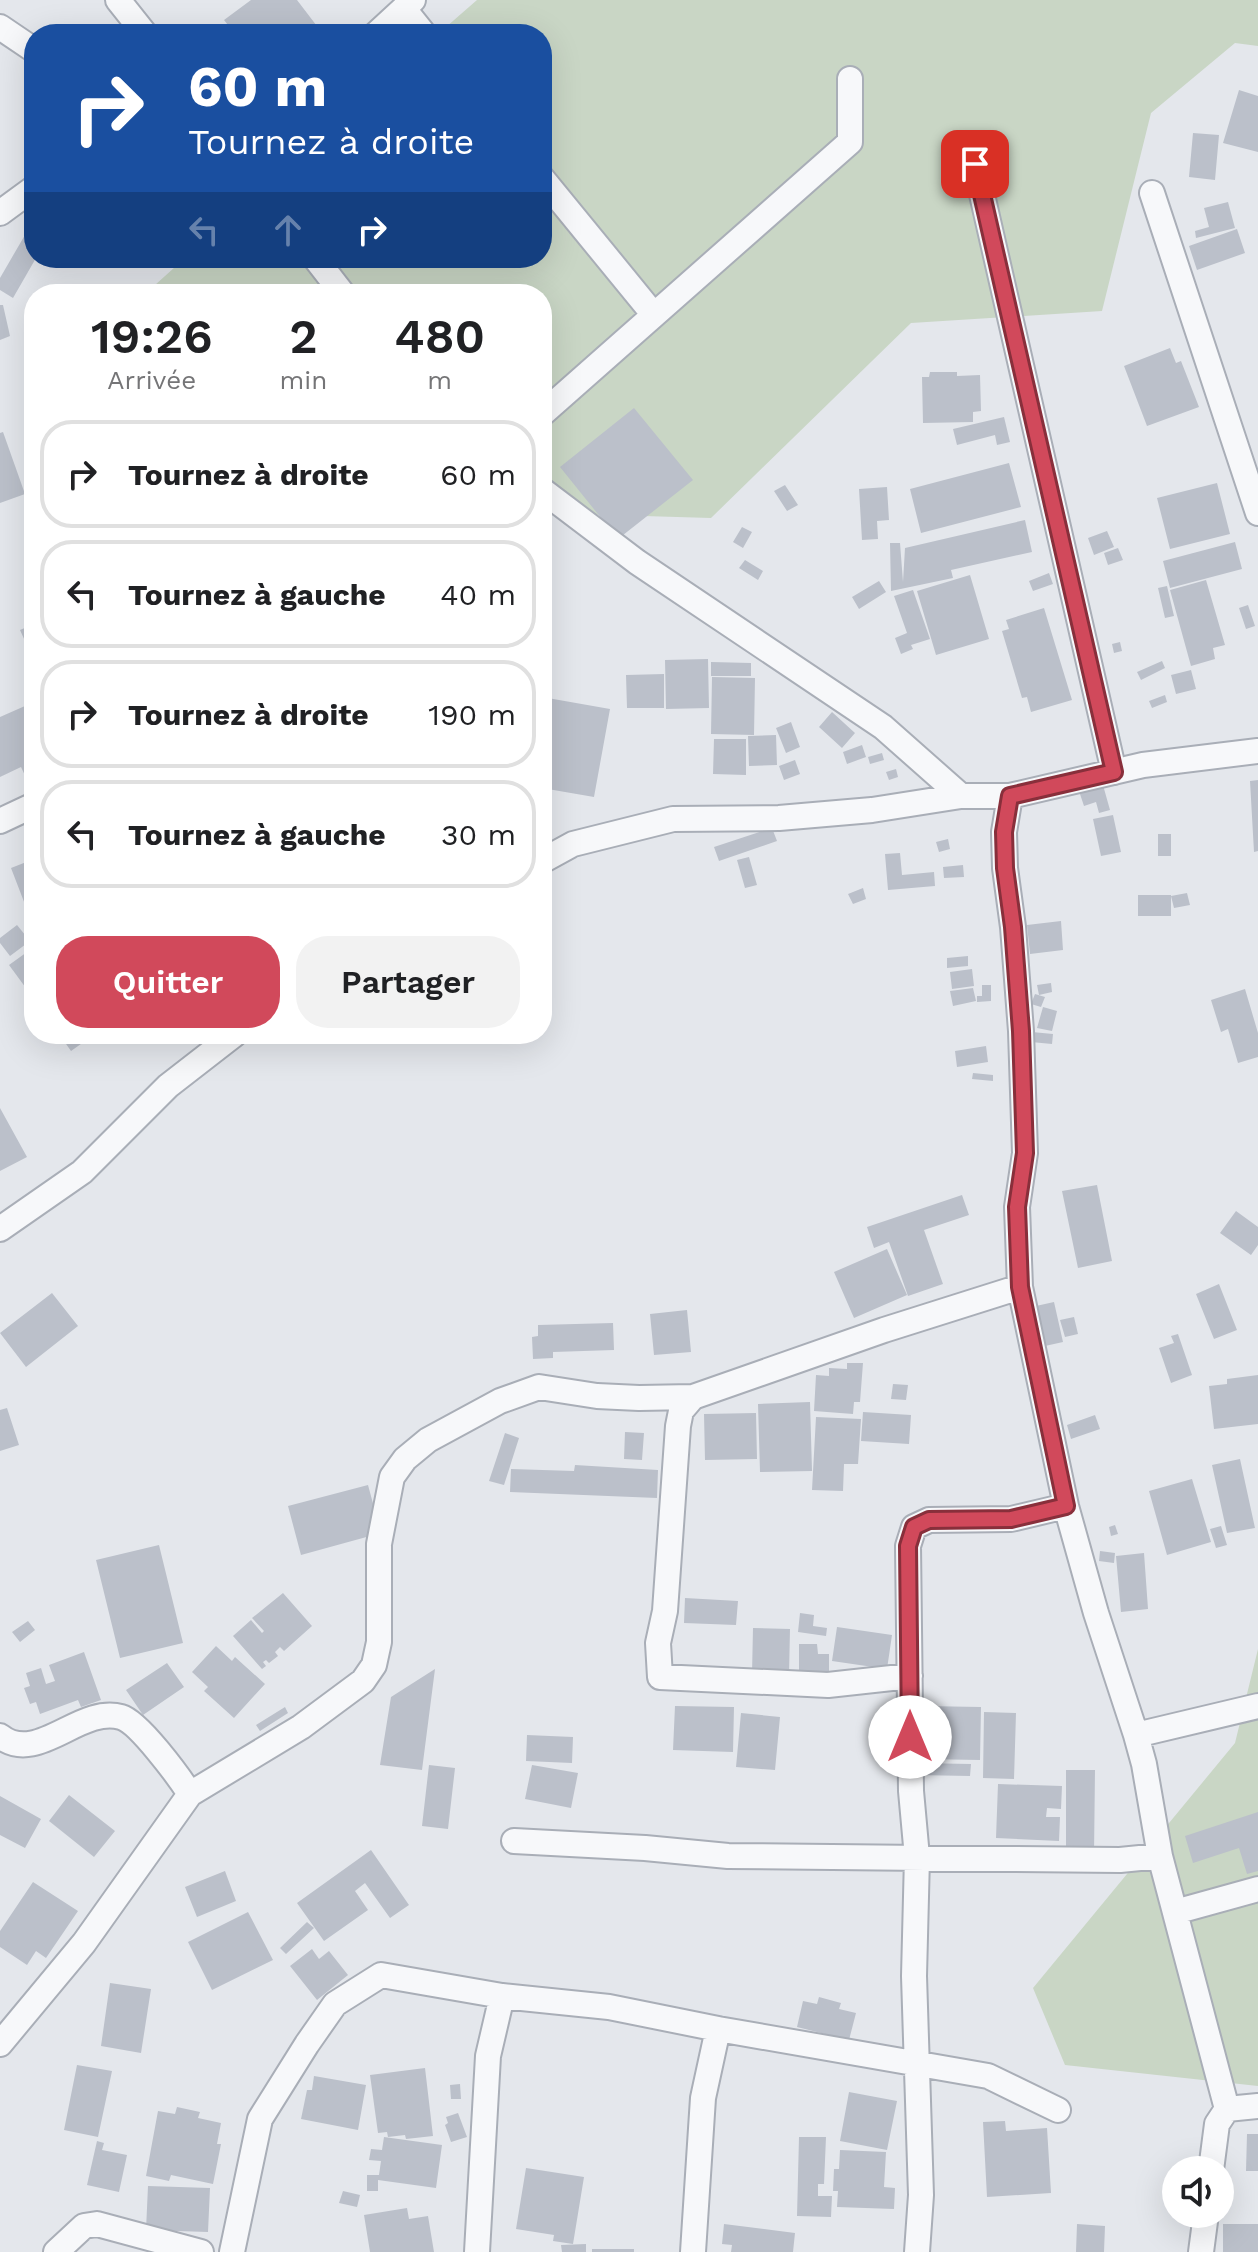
<!DOCTYPE html>
<html lang="fr">
<meta charset="utf-8">
<style>
:root{--surface:#fff;--page:#f2f2f2;--text:#202124;--muted:#757577;--line:#e0e0e0;--accent:#d1495b}
body{margin:0;font-family:"Work Sans",sans-serif;background:var(--page);color:var(--text);height:100vh;display:flex;flex-direction:column;font-size:30px;white-space:nowrap}
*{box-sizing:border-box;margin:0}
p{font-size:26px;color:var(--muted)}
.icon{flex:none;width:44px;height:44px;fill:none;stroke:currentColor;stroke-width:2;stroke-linecap:round;stroke-linejoin:round}
.map{position:relative;flex:1;overflow:hidden}
.side{position:absolute;left:24px;top:284px;width:528px;height:760px;display:flex;flex-direction:column;background:var(--surface);border-radius:32px;box-shadow:0 8px 32px #0002}
.side>*{flex:none}
.guide{position:absolute;left:24px;top:24px;width:528px;height:244px;border-radius:32px;box-shadow:0 8px 32px #0002;background:#1a4fa0;color:#fff;overflow:hidden}
.tools{position:absolute;left:1162px;top:2156px;display:grid;gap:16px}
.tools a{display:grid;place-items:center;width:72px;height:72px;border-radius:50%;background:var(--surface);box-shadow:0 8px 32px #0002;font-size:40px}
.pin{position:absolute;display:grid;place-items:center;width:68px;height:68px;color:#fff;margin:-34px;border-radius:16px;box-shadow:0 4px 12px #0006}
.me{position:absolute;width:88px;margin:-44px;rotate:0deg;stroke-linejoin:round;filter:drop-shadow(0 0 6px #0008)}
.turn{display:flex;align-items:center;gap:28px;height:168px;padding:0 32px;font-size:36px}
.turn .icon{width:104px;height:104px;stroke-width:2.5}
.turn b{display:block;font-size:56px;line-height:68px}
.lanes{display:flex;align-items:center;height:76px;padding:0 32px;background:#0003;justify-content:center;gap:40px;direction:ltr}
.lanes .off{opacity:.35}
.eta{display:flex;justify-content:space-evenly;align-items:center;height:136px;text-align:center}
.eta b{font-size:48px;font-weight:600;line-height:56px}
.button{display:flex;gap:16px;margin-top:auto;padding:16px 32px}
.button a{flex:1;height:92px;border-radius:32px;background:var(--accent);color:#fff;font-size:32px;font-weight:600;line-height:92px;text-align:center}
.button a+a{background:var(--page);color:var(--text)}
ul{padding:0;list-style:none}
li{display:flex;align-items:center;gap:24px;height:108px;margin:0 16px 12px;padding:0 16px;border:4px solid var(--line);border-radius:32px}
li div{flex:1}
li b{display:block;font-size:30px}
li em{font-style:normal}
.map>svg:first-child{display:block}
</style>
<div class="map">
<svg width="1258" height="2252" viewBox="0 0 1258 2252">
<rect width="100%" height="100%" fill="#e4e7ec"/>
<path fill="#c9d6c5" d="M477,0H1258V46L1235,43L1151,113L1102,311L911,323L711,518L542,513V294H145L185,258H542V34H438Z
M1258,1649V2086L1065,2065L1033,1988L1235,1743Z"/>
<path fill="#bbc0ca" d="M251,0H297L323,34H235L224,20Z
M1239,90L1258,96V152L1223,143Z
M1193,133L1219,135L1215,180L1189,177Z
M1228,202L1235,228L1196,238L1195,231L1209,227L1204,208Z
M29,228L34,231V258H36L13,298L0,290V278Z
M1237,229L1245,253L1197,270L1189,246Z
M0,305H3L10,336L0,340Z
M1170,348L1176,363L1181,361L1199,407L1147,426L1124,366Z
M930,372H957V376L980,375L981,411L973,412V422L923,423L922,377H929Z
M634,408L693,480L618,539L560,467Z
M1004,417L1010,442L997,445L995,435L957,445L953,429Z
M3,432L25,494L0,503V433Z
M1009,463L1021,507L921,533L910,489Z
M1217,483L1230,534L1170,549L1157,498Z
M785,485L798,505L787,511L774,491Z
M887,487L889,520L877,521L878,539L862,540L859,489Z
M1025,520L1032,552L951,570L953,578L891,591L890,543H900L903,582L905,548Z
M742,527L752,532L743,548L733,542Z
M1107,531L1114,547L1094,555L1088,538Z
M1235,542L1242,569L1170,588L1163,561Z
M1118,548L1123,560L1108,565L1104,553Z
M745,560L763,571L758,580L739,568Z
M1049,573L1053,584L1033,591L1029,581Z
M970,575L989,639L936,655L917,591Z
M1206,580L1225,645L1213,648L1215,659L1191,666L1170,590Z
M879,581L886,592L859,609L852,597Z
M1167,586L1174,616L1165,618L1158,588Z
M913,590L930,639L911,645L913,649L901,654L895,638L907,633L894,596Z
M1248,605L1255,626L1246,629L1239,608Z
M1044,608L1072,700L1031,712L1027,697L1022,698L1002,631L1009,629L1006,620Z
M34,624V661L20,630Z
M1120,642L1122,651L1114,653L1112,644Z
M708,659L709,708L666,709L665,660Z
M1162,661L1165,668L1141,680L1137,672Z
M711,662L751,663V676H711Z
M1191,670L1196,689L1176,694L1171,675Z
M664,674V708H627L626,675Z
M712,677L755,678L754,735L711,734Z
M1165,695L1167,702L1152,708L1149,701Z
M542,697L610,709L594,797L542,788Z
M34,702V782L29,784L21,767L0,777V717Z
M832,712L855,733L842,748L819,727Z
M791,722L800,747L786,753L776,728Z
M776,735L777,765L749,766L748,736Z
M714,739H746V775L713,774Z
M862,745L866,757L847,764L843,752Z
M882,753L884,760L870,764L868,757Z
M795,760L800,774L784,780L779,766Z
M896,769L898,777L889,780L886,772Z
M1101,778L1110,810L1099,813L1096,802L1084,806L1077,785Z
M1258,780V851L1254,852L1250,781Z
M1113,815L1121,852L1101,856L1093,819Z
M772,828L777,841L719,861L714,847Z
M1158,834H1171V856H1158Z
M948,839L950,849L939,852L936,842Z
M900,853L902,875L934,872L935,886L888,890L885,854Z
M749,857L757,885L745,888L737,860Z
M34,859V919L31,920L11,868Z
M963,865L964,877L944,878L943,867Z
M863,888L866,899L853,904L848,894Z
M1187,893L1190,905L1174,908L1171,896Z
M1138,895H1171V916H1138Z
M1061,921L1063,950L1030,954L1027,925Z
M17,925L30,941L10,956L0,943V938Z
M34,947V999L9,965Z
M968,956V966L947,968V958Z
M972,969L974,986L952,989L950,972Z
M1051,983L1052,992L1039,995L1037,985Z
M982,985H991V1001L977,1002V996H982Z
M973,988L976,1001L953,1006L950,991Z
M1245,989L1258,1033V1057L1238,1063L1228,1029L1221,1032L1211,1000Z
M1035,994L1045,997L1041,1007L1031,1004Z
M1043,1007L1057,1011L1052,1031L1037,1028Z
M1032,1032L1053,1034L1052,1044L1031,1042Z
M59,1034H95L71,1051Z
M986,1046L988,1062L957,1067L955,1051Z
M973,1073L993,1075V1081L972,1079Z
M0,1108L27,1157L0,1171Z
M1097,1185L1112,1261L1078,1268L1062,1191Z
M962,1195L969,1215L924,1230L943,1284L908,1296L889,1242L874,1248L867,1227Z
M1236,1211L1258,1227V1245L1251,1255L1220,1233Z
M887,1249L907,1295L854,1318L834,1272Z
M1219,1284L1237,1330L1214,1339L1196,1294Z
M52,1293L78,1326L26,1367L0,1333Z
M1054,1302L1063,1342L1045,1346L1036,1306Z
M687,1310L691,1352L654,1355L650,1314Z
M1074,1317L1078,1334L1065,1337L1060,1320Z
M613,1323L614,1350L553,1352V1358L533,1359L532,1337L538,1336V1325Z
M1178,1334L1192,1375L1171,1383L1159,1348L1174,1343L1171,1336Z
M847,1363H863L860,1402H854L853,1414L814,1411L816,1375L829,1376V1368L847,1369Z
M1258,1375V1424L1214,1429L1209,1386L1227,1384V1379Z
M893,1384L908,1385L906,1400L891,1399Z
M810,1402L812,1471L760,1472L758,1404Z
M7,1408L19,1445L0,1451V1410Z
M863,1412L911,1415L909,1444L861,1441Z
M756,1413L757,1459L705,1460L704,1414Z
M1095,1415L1100,1429L1071,1439L1067,1425Z
M816,1417L861,1419L858,1464H844L843,1491L812,1490Z
M625,1432L644,1433L642,1460L624,1459Z
M505,1433L519,1438L504,1485L489,1481Z
M1240,1459L1255,1528L1227,1533L1212,1465Z
M575,1465L658,1470L657,1498L510,1492L511,1469L574,1471Z
M1192,1479L1211,1542L1167,1555L1149,1491Z
M368,1485L381,1533L301,1555L288,1506Z
M1115,1525L1118,1534L1111,1536L1109,1527Z
M1221,1526L1227,1545L1216,1548L1210,1529Z
M159,1545L183,1643L120,1658L96,1560Z
M1100,1551L1115,1553L1114,1563L1099,1561Z
M1144,1553L1148,1609L1121,1612L1116,1556Z
M283,1593L312,1626L284,1651L280,1647L275,1652L278,1656L269,1663L266,1660L263,1662L266,1666L262,1669L233,1636L251,1620L262,1633L264,1631L252,1618Z
M685,1598L738,1601L736,1625L684,1623Z
M800,1613L814,1615L813,1626L827,1628L826,1636L798,1632Z
M28,1621L35,1630L20,1642L12,1632Z
M837,1627L892,1635L887,1669L832,1661Z
M753,1628L790,1629L789,1675L752,1674Z
M799,1644H817L818,1654H829V1681H799Z
M216,1646L232,1661L235,1657L265,1684L234,1718L204,1691L208,1687L192,1672Z
M84,1652L101,1700L81,1707L78,1700L40,1714L36,1702L30,1704L24,1688L30,1686L26,1673L41,1668L46,1684L55,1681L49,1665Z
M167,1663L184,1687L143,1715L126,1690Z
M435,1669L422,1770L380,1765L391,1697Z
M675,1706L734,1707L733,1752L673,1750Z
M924,1706L981,1707L980,1760L923,1759Z
M285,1707L288,1713L260,1731L256,1725Z
M984,1712L1016,1713L1014,1779L983,1778Z
M741,1713L780,1717L775,1770L736,1767Z
M527,1735L573,1737L572,1763L526,1761Z
M917,1763L971,1764L970,1776L916,1775Z
M429,1765L455,1768L448,1829L422,1826Z
M532,1765L578,1773L571,1808L525,1799Z
M1066,1770H1095L1094,1855H1066Z
M998,1784L1062,1786L1061,1809L1047,1808L1046,1817H1060L1059,1841L996,1838Z
M69,1795L115,1831L94,1857L49,1821Z
M0,1796L41,1819L25,1848L0,1835Z
M1258,1812V1871L1247,1874L1239,1848L1193,1863L1185,1836Z
M371,1850L409,1905L390,1918L365,1883L355,1891L368,1910L324,1941L297,1903Z
M225,1871L236,1901L197,1917L185,1887Z
M33,1882L78,1911L46,1958L36,1951L27,1965L0,1947V1931Z
M248,1912L273,1960L212,1990L188,1942Z
M307,1922L314,1928L286,1954L280,1948Z
M312,1949L319,1959L329,1951L348,1975L317,2000L290,1966Z
M110,1983L151,1989L141,2053L101,2046Z
M819,1997L841,2003L839,2009L856,2013L849,2040L797,2027L803,2001L817,2004Z
M77,2065L112,2071L98,2137L64,2130Z
M425,2068L433,2136L406,2139L405,2135L388,2137L387,2132L378,2133L370,2075Z
M314,2076L366,2085L358,2130L301,2119L307,2090H312Z
M460,2084L461,2099H451L450,2085Z
M849,2092L897,2101L887,2150L840,2141Z
M177,2107L200,2112L198,2118L221,2123L217,2144H221L213,2184L171,2175L169,2181L146,2176L158,2111L175,2114Z
M458,2113L467,2137L451,2142L445,2125L448,2123L446,2117Z
M1005,2121L1006,2131L1047,2128L1051,2193L987,2197L983,2122Z
M1247,2134H1258V2171H1246Z
M384,2137L442,2145L436,2188L378,2180V2191H367V2175H379L381,2161L369,2160L371,2149L382,2150Z
M799,2137H826L824,2184H818V2196H832L831,2217L797,2216Z
M97,2141L104,2143L102,2150L127,2155L119,2192L87,2185Z
M840,2150L886,2152L884,2187L895,2188L894,2209L837,2207L838,2191H833L834,2169H839Z
M526,2168L584,2177L573,2244L553,2241L554,2235L516,2229Z
M148,2186L210,2188L208,2232L146,2230Z
M343,2191L360,2195L357,2207L339,2203Z
M407,2208L409,2219L428,2216L434,2252H370L364,2215Z
M724,2224L795,2233L793,2252H731L732,2245L722,2244Z
M1077,2224L1105,2226L1104,2252H1076Z
M1223,2224H1258V2252H1223Z
M586,2244V2252H562L561,2245Z
M592,2249H634V2252H592Z"/>
<g fill="none" stroke-linecap="round" stroke-linejoin="round">
<g stroke="#a9aeb7" stroke-width="28">
<path id="street" d="M118,0L145,34
M404,9L424,34
M0,27L34,50
M376,34L413,0
M975,164L1114,772
M542,178L654,315
M1152,193L1258,513
M0,213L34,188
M315,258L343,294
M542,414L850,142V79
M542,490L637,562L883,727L961,796H1010L1143,765L1258,751
M1010,796L1004,832L1005,868L1013,927L1021,1031L1025,1153L1017,1207L1020,1287L1066,1506L1096,1613L1136,1735L1144,1764L1160,1856L1227,2109L1217,2124L1211,2170
M0,821L34,805
M542,861L573,844L673,819L779,818L872,810L961,796
M0,1229L82,1172L168,1086L235,1034
M910,1676L828,1685L660,1677L658,1643L665,1611L678,1426L681,1411L693,1397L884,1330L1020,1287
M1136,1735L1258,1706
M0,1736C37,1766 80,1705 121,1717C139,1722 179,1777 190,1794L301,1727L363,1681L374,1665L379,1642V1544L392,1477L405,1459L428,1440L500,1401L539,1387L597,1396L639,1398L693,1397
M514,1841L645,1848L728,1856L1120,1860L1160,1856
M1175,1912L1258,1889
M0,2044L84,1943L190,1794
M1227,2109L1258,2106
M56,2252L84,2226L97,2224L201,2252
M232,2252L260,2119L307,2044L335,2004L381,1975L502,1996L609,2007L718,2029L988,2076L1058,2110
M477,2252L488,2056L502,1996
M693,2252L703,2098L718,2029
M917,2252L921,2195L914,1976L917,1857L911,1791L908,1546L914,1527L929,1520L1011,1519L1066,1506
M1201,2252L1206,2214"/>
</g>
<use href="#street" stroke="#f7f8fa" stroke-width="24"/>
</g>
<g fill="none" stroke-linecap="round" stroke-linejoin="round">
<g stroke="#882f3b" stroke-width="20">
<path id="route" d="M910,1737L908,1546L914,1527L929,1520L1011,1519L1066,1506L1020,1287L1017,1207L1025,1153L1021,1031L1013,927L1005,868L1004,832L1010,796L1114,772L975,164"/>
</g>
<use href="#route" stroke="#d1495b" stroke-width="14"/>
</g>
</svg>
<div class="tools">
<a><svg class="icon" aria-label="sound" viewBox="0 0 24 24"><path d="M4 9h4l5-4v14l-5-4H4zM17 9q2 3 0 6"/></svg></a>
</div>
<div class="pin" style="left:975px;top:164px;background:#d93025"><svg class="icon" aria-label="arrive" viewBox="0 0 24 24"><path d="M6 21V4h12l-3 4 3 4H6"/></svg></div>
<svg class="me" style="left:910px;top:1737px" viewBox="-20 -20 40 40"><circle r="19" fill="#fff"/><path d="M0-13L10 11 0 6-10 11z" fill="#d1495b"/></svg>
<div class="guide">
<div class="turn"><svg class="icon" aria-label="right" viewBox="0 0 24 24"><path d="M7 20v-9h11M14 6l5 5-5 5"/></svg><div><b>60 m</b>Tournez à droite</div></div>
<div class="lanes"><svg class="icon off" aria-label="left" viewBox="0 0 24 24"><path d="M17 20v-9H6M10 6l-5 5 5 5"/></svg><svg class="icon off" aria-label="ahead" viewBox="0 0 24 24"><path d="M12 20V5M6 11l6-6 6 6"/></svg><svg class="icon" aria-label="right" viewBox="0 0 24 24"><path d="M7 20v-9h11M14 6l5 5-5 5"/></svg></div>
</div>
<section class="side">
<div class="eta">
<div><b>19:26</b><p>Arrivée</p></div>
<div><b>2</b><p>min</p></div>
<div><b>480</b><p>m</p></div>
</div>
<ul>
<li><svg class="icon" aria-label="right" viewBox="0 0 24 24"><path d="M7 20v-9h11M14 6l5 5-5 5"/></svg><div><b>Tournez à droite</b></div><em>60 m</em></li>
<li><svg class="icon" aria-label="left" viewBox="0 0 24 24"><path d="M17 20v-9H6M10 6l-5 5 5 5"/></svg><div><b>Tournez à gauche</b></div><em>40 m</em></li>
<li><svg class="icon" aria-label="right" viewBox="0 0 24 24"><path d="M7 20v-9h11M14 6l5 5-5 5"/></svg><div><b>Tournez à droite</b></div><em>190 m</em></li>
<li><svg class="icon" aria-label="left" viewBox="0 0 24 24"><path d="M17 20v-9H6M10 6l-5 5 5 5"/></svg><div><b>Tournez à gauche</b></div><em>30 m</em></li>
</ul>
<div class="button"><a>Quitter</a><a>Partager</a></div>
</section>
</div>
